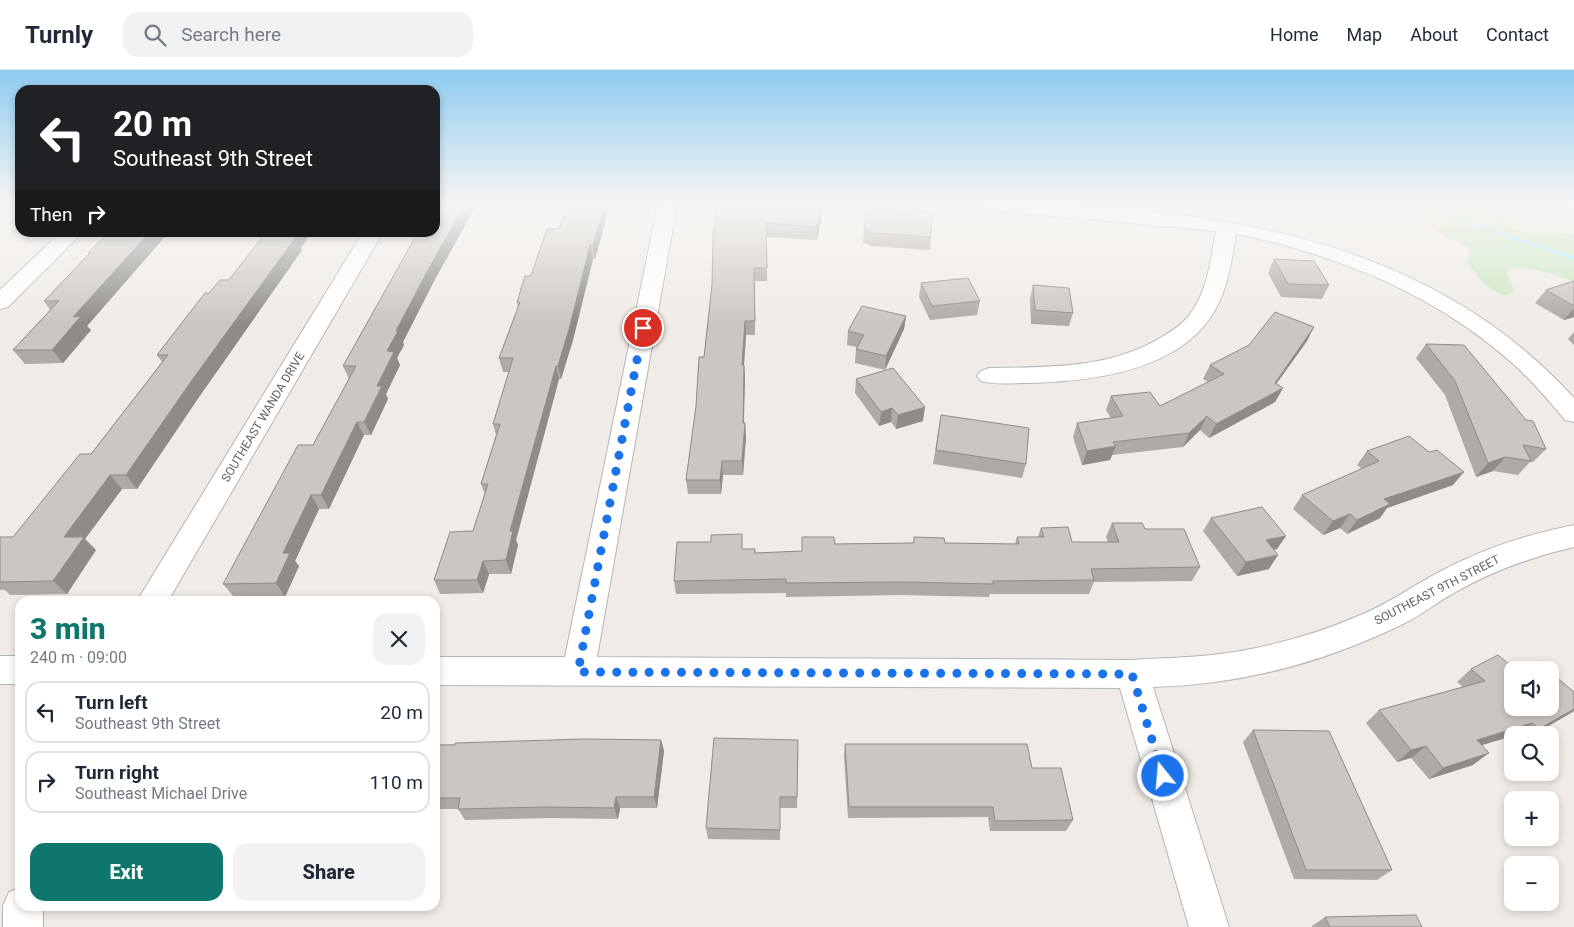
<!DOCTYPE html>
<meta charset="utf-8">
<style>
:root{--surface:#fff;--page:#f2f2f3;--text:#1f2937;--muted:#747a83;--line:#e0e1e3;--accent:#0f766e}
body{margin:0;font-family:Roboto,sans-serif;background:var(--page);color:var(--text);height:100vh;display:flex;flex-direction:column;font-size:19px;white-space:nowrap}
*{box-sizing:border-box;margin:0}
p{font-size:16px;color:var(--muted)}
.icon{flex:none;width:28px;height:28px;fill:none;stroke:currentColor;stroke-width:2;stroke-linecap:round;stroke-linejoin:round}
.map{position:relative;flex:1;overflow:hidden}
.panel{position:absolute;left:15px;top:526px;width:425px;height:315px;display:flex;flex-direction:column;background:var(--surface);border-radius:15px;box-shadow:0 2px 8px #0003}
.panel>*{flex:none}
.top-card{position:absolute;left:15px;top:15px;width:425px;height:152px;border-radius:15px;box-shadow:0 2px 8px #0003;background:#202124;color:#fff;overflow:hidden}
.fabs{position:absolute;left:1504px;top:591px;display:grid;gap:10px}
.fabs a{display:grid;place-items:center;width:55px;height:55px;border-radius:10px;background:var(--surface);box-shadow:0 2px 8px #0003;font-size:25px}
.pin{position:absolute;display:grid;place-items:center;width:42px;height:42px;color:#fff;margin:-21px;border:2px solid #fff;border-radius:50%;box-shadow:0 1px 5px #0007}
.me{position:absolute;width:55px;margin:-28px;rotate:343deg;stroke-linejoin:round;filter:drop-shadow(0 0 4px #0008)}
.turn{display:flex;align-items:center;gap:18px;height:105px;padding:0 15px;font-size:22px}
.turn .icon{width:65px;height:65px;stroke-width:2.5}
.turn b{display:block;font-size:35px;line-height:42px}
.then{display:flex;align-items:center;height:48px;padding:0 15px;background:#0003;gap:10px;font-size:19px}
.round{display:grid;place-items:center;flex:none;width:52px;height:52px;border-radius:15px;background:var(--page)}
.head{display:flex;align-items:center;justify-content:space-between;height:85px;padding:0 15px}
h1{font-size:30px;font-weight:800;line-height:38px;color:var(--accent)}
.primary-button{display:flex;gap:10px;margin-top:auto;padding:10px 15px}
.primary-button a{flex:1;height:58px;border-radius:15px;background:var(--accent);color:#fff;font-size:20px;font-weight:800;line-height:58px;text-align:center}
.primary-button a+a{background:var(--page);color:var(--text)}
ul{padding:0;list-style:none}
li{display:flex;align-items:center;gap:15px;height:62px;margin:0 10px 8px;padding:0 5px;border:2px solid var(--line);border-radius:15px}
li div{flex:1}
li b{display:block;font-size:19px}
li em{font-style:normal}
header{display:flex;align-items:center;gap:30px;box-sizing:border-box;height:70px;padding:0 25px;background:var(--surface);border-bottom:1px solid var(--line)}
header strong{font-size:24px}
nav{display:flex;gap:28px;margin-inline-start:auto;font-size:18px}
.search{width:350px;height:45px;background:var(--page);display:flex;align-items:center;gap:12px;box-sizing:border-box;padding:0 18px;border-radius:15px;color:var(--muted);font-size:19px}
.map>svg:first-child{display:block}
</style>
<header>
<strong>Turnly</strong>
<div class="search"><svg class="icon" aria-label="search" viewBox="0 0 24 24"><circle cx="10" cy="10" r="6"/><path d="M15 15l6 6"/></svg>Search here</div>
<nav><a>Home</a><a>Map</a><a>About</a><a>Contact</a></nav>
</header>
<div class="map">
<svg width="1574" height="857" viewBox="0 0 1574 857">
<rect width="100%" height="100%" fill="#f0ebe6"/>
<path fill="#cce8c3" d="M1367,134C1407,134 1482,127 1514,153V158L1523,162L1570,163L1574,166V212C1553,204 1532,196 1509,198L1507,205L1515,221L1504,226C1484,216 1479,210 1467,191L1470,182L1467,176L1447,168L1435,159L1423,144L1414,137L1372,136Z"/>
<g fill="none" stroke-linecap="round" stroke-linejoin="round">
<path fill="#a7efff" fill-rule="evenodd" d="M1426,134H1433L1469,152L1574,186V190L1465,154Z"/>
<g stroke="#b1b6b9" stroke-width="2">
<path id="minor" d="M658,134H677L597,587L1132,590C1159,588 1185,588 1212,585C1262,579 1312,566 1358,546C1389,534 1415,514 1445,499C1485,478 1529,464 1574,455V477C1531,487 1492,501 1454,523C1437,532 1422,545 1405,553C1326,592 1240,615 1153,617L1229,857H1189L1120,618L435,615V587H565Z
M977,134C1192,134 1421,159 1574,328V352L1565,350C1548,330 1531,309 1511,292C1434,224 1336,184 1236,164C1231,194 1227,226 1208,251C1169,303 1086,312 1026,313C1011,313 995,315 981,311L977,306L981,301L989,298C1047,297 1108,299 1160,268C1172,261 1185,253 1192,241C1208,219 1211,187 1216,161L986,140L979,138Z
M61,162H83L8,237L0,239V220Z
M363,162H383L168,531H137Z
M0,586H20V614H0Z
M20,818V836H43V857H3V836L9,822Z"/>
</g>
<use href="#minor" fill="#fff" fill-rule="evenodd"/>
</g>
<path fill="#afaaa7" d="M7,134H20V137H10Z
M435,134H477L434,211L403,272L404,275L397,288L400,295L386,324L388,329L371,365H364L329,439H319L295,491L299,496L285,527H234L223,514L313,375L349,309L343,296Z
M610,134L595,189H593L573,270L561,309H559L516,470L518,475L511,504H489L483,523L440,524L434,510L473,461L485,424L481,414L496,365L493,354L509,302H503L499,288L518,238L517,232L531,206L559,159Z
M717,134L822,145L817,170L767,167V211H755V265H746L744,295L745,309L744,353H745L746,367L743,405H723L721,424H688L686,410L704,287L712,215Z
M864,160L931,167L930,180L869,176V174L863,173Z
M109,162H169L87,256L91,260L63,293L25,294L13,280L50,240L44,231L89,184L88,183Z
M301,178L302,180L199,327L137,419H122L85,469L96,480L67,524L10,525L5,520H0V467H13L91,384L162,292L157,285L209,223L229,210Z
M1274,189L1329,215L1322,229L1281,227L1268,203Z
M1574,211V247L1564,250L1535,233L1546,220Z
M921,213L980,231L977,245L930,250L919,227Z
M1033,215L1073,243L1069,256L1031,254L1030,229Z
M906,246L904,259L885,300L855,293L856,279L857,277L847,275L848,261Z
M1574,262V275L1568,269Z
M1307,271L1276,314L1283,318L1275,332L1209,368L1200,360L1183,377L1112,385L1110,390L1082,395L1073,367L1077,353L1111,348L1106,340L1111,326L1160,336L1208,312L1203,309L1210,295Z
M1426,274L1546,379L1533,392H1530L1518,405L1493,401L1476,407L1445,325L1416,288Z
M856,309L923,351L896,359L891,352L879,356L855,323Z
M941,345L1026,394L1022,408L933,394Z
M1367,381L1453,415L1387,438L1380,448L1347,464L1340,458L1323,465L1293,439L1302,425L1362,399L1357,395Z
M1211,448L1277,479L1273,480L1269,499L1237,506L1203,461Z
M1112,453L1145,459L1200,497L1192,511L1094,512L1089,524H990L989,527L899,525L786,527V523L676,524L674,511L711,472L755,483L802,481V467L835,474L913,473L914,467L945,473L1015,474L1017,467H1038L1041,458L1072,472H1108L1106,467Z
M1471,599L1512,600L1574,622V641L1533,665H1512L1482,675L1473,695L1429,709L1411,688L1397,692L1366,653L1379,640L1463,617L1457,612Z
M1253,660L1392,800L1377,810L1294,809L1243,672Z
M661,670L664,681L657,738H620L618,749L551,748L465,750L458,739H435V675Z
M798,670L797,738H780V770L708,769L706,758Z
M845,674L1032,698L1073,750L1066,761H990L988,747L848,748L844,686Z
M1325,847L1422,857H1312V856Z"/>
<path fill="#8e8b88" d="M465,134H477L434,211L403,272L404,275L397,288L400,295L386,324L388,329L371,365L364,352L377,316L387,281L396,261L429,198Z
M605,134H610L595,189L593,175Z
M822,134V145L817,170V157Z
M150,162H169L87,256L91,260L63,293L52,280L73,247Z
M296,162H312L301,178L302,180L199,327L137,419L126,405Z
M590,175L593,189L573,270L561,309L558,296Z
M1574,238V247L1564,250Z
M906,246L904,259L885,300L886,286Z
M745,251L746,265L743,309L742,295Z
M1314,257L1307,271L1267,327L1275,313Z
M744,295L745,309L743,367V353Z
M556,296L559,309L516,470L518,475L511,504L506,490L510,461Z
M1283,318L1275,332L1209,368L1216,354Z
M925,337L923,351L896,359L898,345Z
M892,338L891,352L879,356L881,342Z
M1207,346L1200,360L1183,377L1189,363Z
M357,352L364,365L329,439L321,425Z
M745,353L746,367L743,405L742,391Z
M1116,376L1110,390L1082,395L1087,381Z
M1505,387L1493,401L1476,407L1488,393Z
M722,391L723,405L721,424L720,410Z
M1464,402L1453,415L1387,438L1380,448L1347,464L1357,450L1384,429Z
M110,405L122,419L85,469L96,480L67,524L53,511L64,467Z
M311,425L319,439L295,491L299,496L285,527L276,513L283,483Z
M1350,444L1340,458L1323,465L1333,451Z
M1286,466L1277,479L1257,484L1266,470Z
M1278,485L1269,499L1237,506L1246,492Z
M483,491L489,504L483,523L477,510Z
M1574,639V641L1569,644L1533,665H1531L1539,659Z
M1532,653L1516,665L1462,681L1477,670Z
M661,670L664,681L657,738L654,727Z
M1426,676L1411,688L1397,692L1411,680Z
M1489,683L1473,695L1429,709L1443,698Z
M616,727L620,738L618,749L614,738Z"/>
<path fill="#cbc6c2" stroke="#8e8b88" d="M435,134H465L429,198L396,261H398L387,281L394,282L377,316H382L364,352H357L321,425H311L283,483H290L276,513L223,514L298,375H313L356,296H343L418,162H435Z
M568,134H605L593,175H590L570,256L558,296H556L510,461H513L506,490L483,491L477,510H434L450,462L473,461L488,414H481L500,354H493L513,288H499L520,232H517L525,206H531L547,159H559Z
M717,134H822L817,157L766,153L767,198H754L755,251H745L742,295H744L743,353H745L742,391H722L720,410H686L696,336L699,287H704L712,215L713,165Z
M867,138L932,142L931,167L870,163V160H864Z
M109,162H150L73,247L81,246L52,280H13L59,231H44L90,183H88Z
M266,162H296L293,167H296L190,313L126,405H110L64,467H84L53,511L0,512V467H13L80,384H91L168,285H157L205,223H209L220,210H229Z
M1274,189L1314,191L1329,215L1288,214Z
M968,208L980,231L932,236L921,213Z
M1574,211V236L1546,220Z
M1033,215L1069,218L1073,243L1035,240Z
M862,236L906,246L886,286L856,279L864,265L848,261Z
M1275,242L1314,257L1275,313L1283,318L1216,354L1207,346L1189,363L1113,372L1116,376L1087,381L1077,353L1123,346L1111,326L1150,322L1160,336L1224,304L1210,295L1249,275Z
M1426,274L1464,275L1526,350L1533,351L1546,379L1523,375L1531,391L1505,387L1488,393L1455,311Z
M893,298L925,337L898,345L892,338L881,342L856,309Z
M941,345L1029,358L1026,394L936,380Z
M1409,366L1429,382L1437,380L1464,402L1384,429L1390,434L1357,450L1350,444L1333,451L1302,425L1379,391L1367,381Z
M1262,437L1286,466L1266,470L1278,485L1246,492L1211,448Z
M1112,453H1142L1145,459H1184L1200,497L1091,499L1094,510L993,511V514L902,512L786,513V509L674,511L677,472H711V465L742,464V479H755V483L802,481V467H834L835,474L914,473V467L944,468L945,473L1019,474L1017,467H1044L1041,458L1068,457L1072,472H1119Z
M1498,585L1516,600H1512V638H1550V602L1574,622V639L1539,659L1532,653L1477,670L1489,683L1443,698L1426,676L1411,680L1379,640L1485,611L1471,599Z
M1537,591L1548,600H1521Z
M1253,660L1329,661L1392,800H1306Z
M714,668L798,670L797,727H780V760L706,758Z
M584,669L661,670L654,727H616L614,738L546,737L458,739L460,728H435V675H455V673Z
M845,674H1027L1032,698H1061L1073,750L995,751L993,737H849Z
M1416,845L1422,857H1330L1325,847Z"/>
<linearGradient id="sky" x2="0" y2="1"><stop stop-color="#8eccf1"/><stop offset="0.53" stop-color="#f8f6f4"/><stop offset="1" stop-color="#f8f6f4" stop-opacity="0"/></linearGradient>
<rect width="1574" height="254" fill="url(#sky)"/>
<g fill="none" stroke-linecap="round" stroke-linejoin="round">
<path stroke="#1a73e8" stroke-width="9" stroke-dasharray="0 16.2" d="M643,258L578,602L1132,604L1163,706"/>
</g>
<g text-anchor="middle" stroke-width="5" stroke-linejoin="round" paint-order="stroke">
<g font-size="12" fill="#5e6467" stroke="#fff">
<text transform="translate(263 347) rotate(-59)" y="4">SOUTHEAST WANDA DRIVE</text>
<text transform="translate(1437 520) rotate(-27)" y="4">SOUTHEAST 9TH STREET</text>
</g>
</g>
</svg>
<div class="fabs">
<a><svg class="icon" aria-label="sound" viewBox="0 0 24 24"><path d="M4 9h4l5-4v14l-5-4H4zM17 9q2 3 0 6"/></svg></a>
<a><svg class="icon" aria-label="search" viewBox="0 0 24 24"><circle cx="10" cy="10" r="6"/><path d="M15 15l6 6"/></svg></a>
<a>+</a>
<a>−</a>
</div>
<div class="pin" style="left:643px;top:258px;background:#d93025"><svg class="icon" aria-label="arrive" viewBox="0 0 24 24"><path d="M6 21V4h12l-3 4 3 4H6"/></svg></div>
<svg class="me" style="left:1163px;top:706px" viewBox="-20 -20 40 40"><circle r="17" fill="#1a73e8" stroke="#fff" stroke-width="3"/><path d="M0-11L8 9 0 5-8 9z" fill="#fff"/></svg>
<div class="top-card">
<div class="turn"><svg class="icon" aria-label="left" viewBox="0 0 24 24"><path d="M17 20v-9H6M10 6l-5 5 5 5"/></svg><div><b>20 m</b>Southeast 9th Street</div></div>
<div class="then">Then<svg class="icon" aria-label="right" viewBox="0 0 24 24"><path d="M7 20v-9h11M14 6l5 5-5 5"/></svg></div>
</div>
<section class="panel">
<div class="head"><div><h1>3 min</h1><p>240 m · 09:00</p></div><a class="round"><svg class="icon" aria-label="close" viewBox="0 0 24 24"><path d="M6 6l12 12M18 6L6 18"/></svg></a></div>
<ul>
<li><svg class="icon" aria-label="left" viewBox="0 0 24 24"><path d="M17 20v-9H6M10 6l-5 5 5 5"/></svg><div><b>Turn left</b><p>Southeast 9th Street</p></div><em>20 m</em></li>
<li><svg class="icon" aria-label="right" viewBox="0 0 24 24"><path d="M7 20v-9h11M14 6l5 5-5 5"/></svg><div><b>Turn right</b><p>Southeast Michael Drive</p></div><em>110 m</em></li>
</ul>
<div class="primary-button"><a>Exit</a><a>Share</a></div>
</section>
</div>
